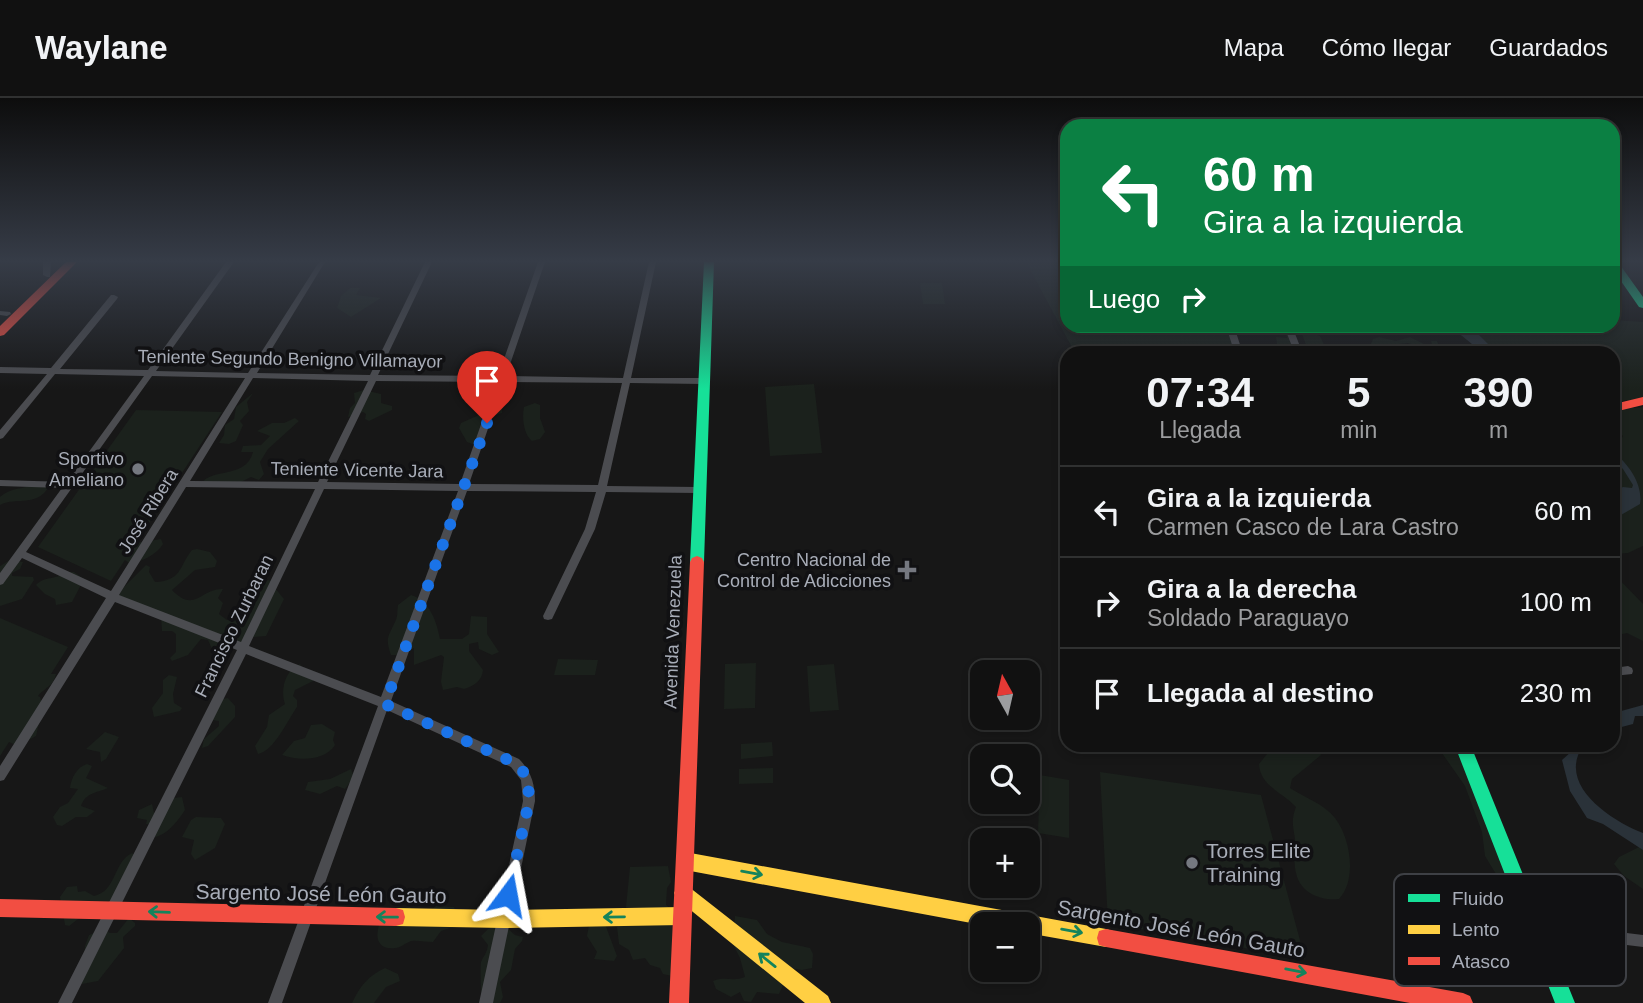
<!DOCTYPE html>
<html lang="es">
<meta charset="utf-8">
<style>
:root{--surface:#111;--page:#1e1f1f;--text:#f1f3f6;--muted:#9c9d9f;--line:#303131}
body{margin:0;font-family:Helvetica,sans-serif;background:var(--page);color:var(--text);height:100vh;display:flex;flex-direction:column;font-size:26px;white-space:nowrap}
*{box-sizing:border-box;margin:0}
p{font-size:23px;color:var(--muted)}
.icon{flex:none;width:38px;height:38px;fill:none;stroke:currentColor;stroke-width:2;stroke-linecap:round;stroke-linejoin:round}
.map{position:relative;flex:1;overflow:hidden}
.sheet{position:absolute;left:1060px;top:248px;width:560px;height:406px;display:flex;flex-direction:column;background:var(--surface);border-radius:21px;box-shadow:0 4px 10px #0003,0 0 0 2px var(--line)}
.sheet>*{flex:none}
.guide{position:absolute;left:1060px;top:21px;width:560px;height:214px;border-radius:21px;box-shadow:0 4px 10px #0003,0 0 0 2px var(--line);background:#0b8043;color:#fff;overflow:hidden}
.needle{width:46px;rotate:352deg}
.tools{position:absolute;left:970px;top:562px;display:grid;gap:14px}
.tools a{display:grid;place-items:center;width:70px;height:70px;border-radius:14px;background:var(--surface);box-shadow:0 4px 10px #0003,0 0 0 2px var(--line);font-size:35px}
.pin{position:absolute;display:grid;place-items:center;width:60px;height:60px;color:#fff;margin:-72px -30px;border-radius:50% 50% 50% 0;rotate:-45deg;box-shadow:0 0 7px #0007}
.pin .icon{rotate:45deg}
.me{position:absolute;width:77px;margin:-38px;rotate:13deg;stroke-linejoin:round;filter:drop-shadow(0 0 5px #0008)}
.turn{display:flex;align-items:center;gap:24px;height:147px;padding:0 28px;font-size:32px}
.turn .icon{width:91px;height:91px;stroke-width:2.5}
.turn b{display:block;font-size:49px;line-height:60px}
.then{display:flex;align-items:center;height:66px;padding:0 28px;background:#0003;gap:14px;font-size:26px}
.eta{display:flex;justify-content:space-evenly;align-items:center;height:119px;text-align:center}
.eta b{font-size:42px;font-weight:700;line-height:49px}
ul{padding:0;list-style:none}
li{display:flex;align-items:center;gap:21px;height:91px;padding:0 28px;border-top:2px solid var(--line)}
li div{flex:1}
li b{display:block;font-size:26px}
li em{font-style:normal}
header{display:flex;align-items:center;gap:42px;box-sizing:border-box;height:98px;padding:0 35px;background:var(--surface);border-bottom:2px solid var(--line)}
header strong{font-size:33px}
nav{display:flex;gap:38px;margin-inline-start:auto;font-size:24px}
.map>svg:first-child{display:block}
</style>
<header>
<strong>Waylane</strong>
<nav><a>Mapa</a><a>Cómo llegar</a><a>Guardados</a></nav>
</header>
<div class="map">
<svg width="1643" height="905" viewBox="0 0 1643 905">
<rect width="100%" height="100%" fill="#171717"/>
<path fill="#1b211c" d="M1026,164H1067L1068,228H1231L1238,255H1075Z
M920,185H942L945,206H923Z
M350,190H360L356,197L381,200L351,219L337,210L341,198Z
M1614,222L1643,224V300L1617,304L1634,310L1643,309V448L1628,455L1614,456V342H1620L1623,338L1614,330V256L1484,255L1449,228H1479L1490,236L1493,234L1485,228H1614Z
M1289,228H1307L1309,234L1320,238L1328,255H1309L1302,236L1293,229L1298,245L1284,248L1277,246L1276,239L1287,240L1284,230Z
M1379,239L1396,243L1410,239L1428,248L1432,247L1431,243H1437L1442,255H1428L1425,251L1408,245L1399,246L1400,253H1394V255H1375L1370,248L1373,241Z
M814,286L822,355L770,358L765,289Z
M364,292L381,296V305L392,308V312L369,323L365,321L366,316L363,314L348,319L350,310L355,305L354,295Z
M253,295L247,304L249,313L240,323L243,327L236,343L229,346L219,345L224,337L225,327L234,321L236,309Z
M535,305L540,307V320L545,334L540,341L532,343C523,336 522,319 524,309Z
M497,309H502V315L486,320L475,347L467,344L459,330L461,325Z
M136,312L222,314L136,445L161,441L163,446C156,457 142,464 129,465L125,462L111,483L38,449Z
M295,320L299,323L268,351L260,364L264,376L259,382L251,379L235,387H201C208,369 246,382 253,354H241L243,348L261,347L270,338L257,333L272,325H284Z
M45,383L51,384C40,411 17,398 0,407V399C14,387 29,392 45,383Z
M197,451L210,454L217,463L215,469L195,472L172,492C195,516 201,490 223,491L218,500L223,505L219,516L227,522C247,517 250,493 268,482L273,483L275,490L284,501L266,538L253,539L233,548L231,554L212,551L208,542L201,541L188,557L172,563L170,560L176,554V536L172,533H162L161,518L115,504L123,490L146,467L150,469L149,474L155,484C182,483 179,468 192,452Z
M10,462L23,464L20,471L12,475V478L33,479L34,482L22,501L0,508V468Z
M67,474H74L84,481L72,504L56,507L55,501L45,496L36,487C44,478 56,482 67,474Z
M1614,476L1643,506V543L1627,535L1614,538Z
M411,497C430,502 437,525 440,541H462L469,536L471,518L487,519V536L499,554L492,557L479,551L478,544L469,546V553L483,572C482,583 474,588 464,591L457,589L443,592L441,584L444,559L441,557L414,567V550L400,557H391C385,540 388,539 395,524C398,519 397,513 398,507Z
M0,520L68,549L51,576H56C54,588 44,590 38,598L40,599L43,608L36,638L18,648L9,644L0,658Z
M558,561L598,562L595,577H554Z
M756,565L755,610L724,611L725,566Z
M300,566L304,572L314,573L313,583L295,592L293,598L297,602V609C287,623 275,652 258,656L255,648L267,629L269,617L285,606C280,592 285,572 300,566Z
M834,566L839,612L810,614L807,568Z
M169,577L177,579L173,596L174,605L182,610L180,613L154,619L152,610L163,595V582Z
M228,600L235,608V619L208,648L202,650L204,641L219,628V623L212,622L221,601Z
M322,626L335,634L333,642L335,647C325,663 299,663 282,657L294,643L305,640L311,627Z
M105,634L119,639L106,661L101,664L100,654L86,651Z
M772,644L773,658L741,661V646Z
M1280,648H1318L1321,657L1292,681L1290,690C1305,700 1323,705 1335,720C1351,741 1357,782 1339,801C1321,803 1300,795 1296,775C1293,764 1296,752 1295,741C1293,728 1291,722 1296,709C1282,694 1260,688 1259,666L1271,651Z
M1437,648H1466V658C1485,700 1502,743 1523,784C1533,803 1549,812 1551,836L1536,850L1522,845L1512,832L1507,794L1485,758L1482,734L1465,688Z
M87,666L92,668L86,680L108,690C97,695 86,694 81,708L95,713L87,719H76L62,728L57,727L53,719L60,709L68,705L78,691L70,690C71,680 77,669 87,666Z
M773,670V685L739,686V671Z
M351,671L354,679L345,691L337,688L320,696L305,692L308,684L330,681Z
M1100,674L1261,697L1305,861L1108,825Z
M1040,677L1069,682V740L1038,735Z
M182,699L185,712C178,723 166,738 154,739L150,726H146L147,722L137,720L139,712L152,706L154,715H160L174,700Z
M196,719L221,720L225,726L215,750L195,762L191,756L194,742L182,739L191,722Z
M1643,747V791L1624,778L1614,766L1619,759Z
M132,755L139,760L123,801L82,818L69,828L65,827L60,799L67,789L77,788L78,794L85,793L94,798C117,793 113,764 132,755Z
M668,768L671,784L667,790L666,807L678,817L672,878L663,876L660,870L650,867L645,860L633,862L629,852L619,846L617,829L621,825L646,810L626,809L630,769Z
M436,808L454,809L458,819L456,828L441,833L433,844C426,844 418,842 411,843C405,845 401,850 395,850C376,852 375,838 380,824L400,811L410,809L413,813H430Z
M735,818L757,822L767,836L782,844L810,850L813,856L812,870L802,872L791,870L779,896L757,894L751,904L744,903L740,894L731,899L716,891L713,883C725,878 734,884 745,879L740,860L733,846Z
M129,820L135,825V828L123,839L124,850L98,883L82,886L85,848L89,837L104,831L110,835H117Z
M502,826L515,837L523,839L522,843L515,851L511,872L500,884L503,899L500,905H482C481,900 480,867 481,864C484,857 487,855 488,847L481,838L488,831Z
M605,826L617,858L614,863L594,861L597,854L587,838L589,827Z
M385,870L398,876L400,883L386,889L374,905H352C360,888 368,878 385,870Z"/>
<path fill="#2a3239" d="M1450,228H1470L1497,255H1483Z
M1614,354C1630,368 1643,387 1640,406L1614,421V394L1623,389L1632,390L1633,387L1623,371L1614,362Z
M1643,607V618H1635L1633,626L1614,631V615Z
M1570,648H1583C1556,687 1612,723 1643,735V752L1603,726L1587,720L1570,693L1562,662L1572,653Z"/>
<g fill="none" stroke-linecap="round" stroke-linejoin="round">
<path fill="#4b4c50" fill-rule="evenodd" d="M43,164H51L50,179H47L43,177Z
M226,164H234L156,273L248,275L319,164H325L257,275L370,277L425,164H432L378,277L498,278L538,164H545L506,278L623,280L649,164H656L631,280H704L708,283L704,286L630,285L607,388L698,389L703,392L698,395L606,394L595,431L552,521L548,522L544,521L543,518L585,431L596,394L467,393L391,603L519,661C531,673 535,686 535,703L493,905H479L523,703L521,682L511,669L387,612L282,905H268L378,608L246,556L72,905H58L237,552L115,504L4,682L0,683V668L106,500L22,460L3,486L0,487V475L62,390L0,388V382L67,384L144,278L55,276L3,340L0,341V332L47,276L0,275V269L51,270L111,197H114L118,199L117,201L60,271L148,272ZM152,278L245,280L111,493L26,454ZM253,280L368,283L318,384L190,383ZM376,283L496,284L460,386L327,384ZM504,284L622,285L598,387L469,386ZM186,389L315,391L241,544L119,497ZM324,391L458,393L381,599L249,548Z
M0,213L10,214L11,216L7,218L0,217Z
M1226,228H1234L1243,256H1235Z
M1284,228H1292L1303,256H1295Z
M1124,251L1175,253L1179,256H1121V252Z
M1628,568L1632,570L1633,573L1632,576L1614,578V570Z
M1537,824L1643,837V849L1537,836L1532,835L1531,830L1532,825Z"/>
<path fill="#16e098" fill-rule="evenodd" d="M704,164H714L704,464L702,468H692L690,464Z
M1614,164H1618L1643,199V210L1639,209L1614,173Z
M1455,648H1471L1575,905H1555Z"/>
<path fill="#ffcf43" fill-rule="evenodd" d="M685,754L1106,831L1113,833L1115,840L1113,847L1106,849L1027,835V826L982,827L685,772L679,769L676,763L679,757Z
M683,786L689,789L828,898L831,905H805L677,801L674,795L677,789Z
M682,809L689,811L691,818L689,825L682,827L503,830L396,828L389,826L387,819L389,812L396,810L503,812Z"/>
<path fill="#f24e42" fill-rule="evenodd" d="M66,164H77L4,237L0,238V228Z
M1643,299V307L1614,314V306Z
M697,458L702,460L704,464L689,905H669L690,464L692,460Z
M0,801L396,810L403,812L405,819L403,826L396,828L0,819Z
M1106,831L1463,895L1470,898L1473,905H1410L1106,849L1099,847L1097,840L1099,833Z"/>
</g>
<defs><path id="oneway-shaft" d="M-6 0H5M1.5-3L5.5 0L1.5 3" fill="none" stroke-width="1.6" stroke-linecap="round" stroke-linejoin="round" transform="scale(1.75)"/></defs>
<g stroke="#14835c">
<use href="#oneway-shaft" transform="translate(752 775) rotate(10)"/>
<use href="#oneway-shaft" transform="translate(159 814) rotate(-178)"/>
<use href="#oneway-shaft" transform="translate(387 819) rotate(-179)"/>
<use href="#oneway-shaft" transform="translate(614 819) rotate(179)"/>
<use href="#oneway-shaft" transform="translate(1072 833) rotate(10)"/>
<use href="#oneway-shaft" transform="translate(767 862) rotate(-141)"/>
<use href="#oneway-shaft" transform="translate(1296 873) rotate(11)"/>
</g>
<linearGradient id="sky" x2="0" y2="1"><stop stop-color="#0d0d0d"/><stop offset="0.56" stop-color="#363c47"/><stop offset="1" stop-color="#363c47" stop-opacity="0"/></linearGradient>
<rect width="1643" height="291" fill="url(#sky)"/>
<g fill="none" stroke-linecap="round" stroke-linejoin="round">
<path stroke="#1a73e8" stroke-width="12" stroke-dasharray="0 21.6" d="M487,325L385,606L515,665L528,679L529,704L508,797"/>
</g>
<g fill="#757880" stroke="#111113" stroke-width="2.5">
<circle cx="138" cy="371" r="7"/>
<path d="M903.5 461.5h7v7h7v7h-7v7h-7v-7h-7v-7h7z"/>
<circle cx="1192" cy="765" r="7"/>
</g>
<g text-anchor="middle" stroke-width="7" stroke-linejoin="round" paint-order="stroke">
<g font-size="18" fill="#a8adb8" stroke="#111113">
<text transform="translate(290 261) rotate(1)" y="6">Teniente Segundo Benigno Villamayor</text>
<text transform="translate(357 372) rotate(1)" y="6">Teniente Vicente Jara</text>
<text transform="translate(148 413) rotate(-58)" y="6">José Ribera</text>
<text transform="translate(234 528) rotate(-64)" y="6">Francisco Zurbaran</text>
<text transform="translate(673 534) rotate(-88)" y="6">Avenida Venezuela</text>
</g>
<g font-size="18" fill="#a8adb8" stroke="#111113" text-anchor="end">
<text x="124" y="367">Sportivo<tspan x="124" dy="21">Ameliano</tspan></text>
<text x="891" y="468">Centro Nacional de<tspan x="891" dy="21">Control de Adicciones</tspan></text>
</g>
<g font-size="21" fill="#a8adb8" stroke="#111113" text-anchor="start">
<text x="1206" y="760">Torres Elite<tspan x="1206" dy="24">Training</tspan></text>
</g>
<g font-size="21" fill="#a8adb8" stroke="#111113">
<text transform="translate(321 796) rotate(1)" y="7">Sargento José León Gauto</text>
<text transform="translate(1181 831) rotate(10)" y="7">Sargento José León Gauto</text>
</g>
</g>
<rect x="1394" y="776" width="232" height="112" rx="10" fill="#111113" stroke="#3e4045" stroke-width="2"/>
<rect x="1408" y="796" width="32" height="8" fill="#16e098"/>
<rect x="1408" y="827" width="32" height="9" fill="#ffcf43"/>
<rect x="1408" y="859" width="32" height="8" fill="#f24e42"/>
<g font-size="19" fill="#a8adb8">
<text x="1452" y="807">Fluido</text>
<text x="1452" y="838">Lento</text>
<text x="1452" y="870">Atasco</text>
</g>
</svg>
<div class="tools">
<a><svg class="needle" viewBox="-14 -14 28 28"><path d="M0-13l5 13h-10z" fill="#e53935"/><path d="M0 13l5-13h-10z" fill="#9c9d9f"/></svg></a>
<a><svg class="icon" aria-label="search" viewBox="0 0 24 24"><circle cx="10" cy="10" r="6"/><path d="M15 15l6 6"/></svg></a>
<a>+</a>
<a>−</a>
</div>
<div class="pin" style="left:487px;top:325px;background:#d93025"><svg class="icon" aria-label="arrive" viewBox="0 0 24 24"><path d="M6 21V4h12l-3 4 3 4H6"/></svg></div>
<svg class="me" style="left:508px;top:797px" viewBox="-20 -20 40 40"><path d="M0-17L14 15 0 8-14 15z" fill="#1a73e8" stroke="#fff" stroke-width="4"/></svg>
<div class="guide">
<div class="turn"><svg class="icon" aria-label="left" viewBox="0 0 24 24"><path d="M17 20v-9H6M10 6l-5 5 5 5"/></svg><div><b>60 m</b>Gira a la izquierda</div></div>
<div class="then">Luego<svg class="icon" aria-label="right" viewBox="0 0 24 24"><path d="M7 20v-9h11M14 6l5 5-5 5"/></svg></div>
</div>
<section class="sheet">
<div class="eta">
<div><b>07:34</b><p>Llegada</p></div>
<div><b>5</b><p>min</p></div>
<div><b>390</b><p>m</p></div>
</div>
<ul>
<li><svg class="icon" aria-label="left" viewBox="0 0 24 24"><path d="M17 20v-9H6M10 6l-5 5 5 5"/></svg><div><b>Gira a la izquierda</b><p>Carmen Casco de Lara Castro</p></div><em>60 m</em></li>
<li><svg class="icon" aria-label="right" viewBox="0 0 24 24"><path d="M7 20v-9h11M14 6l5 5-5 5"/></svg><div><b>Gira a la derecha</b><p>Soldado Paraguayo</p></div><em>100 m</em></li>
<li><svg class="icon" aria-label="arrive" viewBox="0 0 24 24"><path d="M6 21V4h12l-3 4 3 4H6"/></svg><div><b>Llegada al destino</b></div><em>230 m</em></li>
</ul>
</section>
</div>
